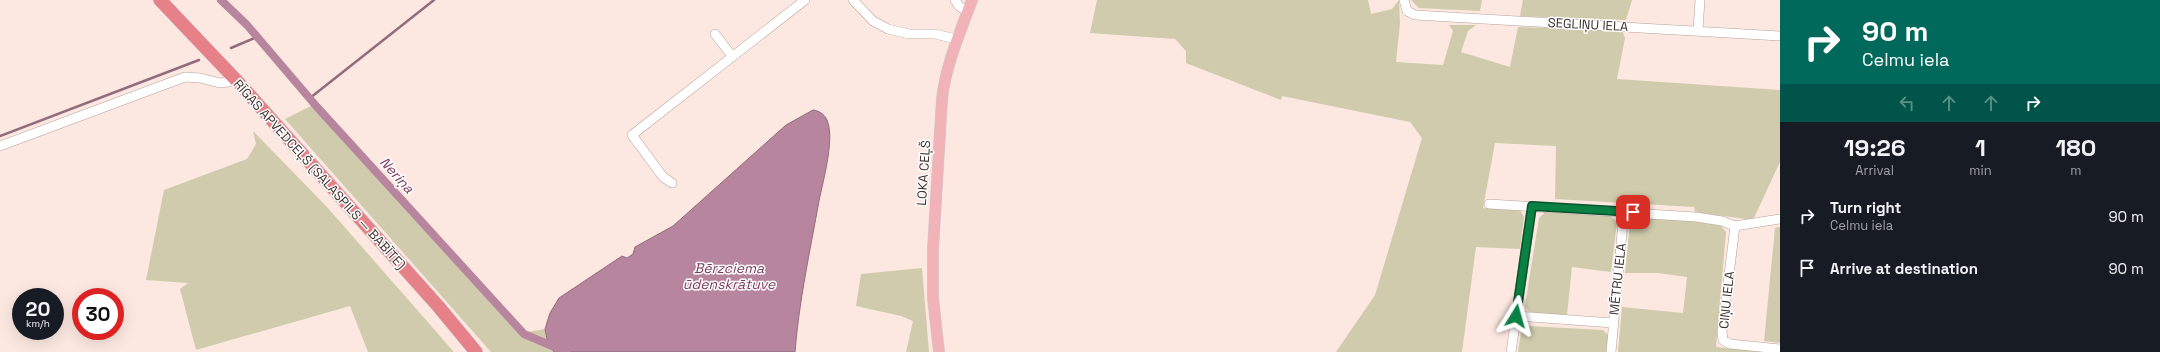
<!DOCTYPE html>
<meta charset="utf-8">
<style>
:root{--surface:#171b24;--page:#242831;--text:#f1f3f6;--muted:#9ea1a6}
body{margin:0;font-family:"Space Grotesk",sans-serif;background:var(--page);color:var(--text);height:100vh;display:flex;flex-direction:column;font-size:15px;white-space:nowrap}
*{box-sizing:border-box;margin:0}
p{font-size:13px;color:var(--muted)}
.icon{flex:none;width:22px;height:22px;fill:none;stroke:currentColor;stroke-width:2;stroke-linecap:round;stroke-linejoin:round}
.map{position:relative;flex:1;overflow:hidden}
.panel{display:flex;flex-direction:column;background:var(--surface);width:380px}
.panel>*{flex:none}
.hud{background:#00695c;color:#fff;overflow:hidden}
.speed{position:absolute;left:12px;top:288px;display:flex;gap:8px;font-size:20px;font-weight:700;text-align:center}
.speed>*{display:grid;place-content:center;width:52px;height:52px;border-radius:50%;background:var(--surface);box-shadow:0 4px 16px #0002;line-height:1}
.speed small{font-size:10px;font-weight:400}
.speed .limit{border:6px solid #d22;background:#fff;color:#111}
.pin{position:absolute;display:grid;place-items:center;width:34px;height:34px;color:#fff;margin:-17px;border-radius:8px;box-shadow:0 2px 6px #0006}
.me{position:absolute;width:44px;margin:-22px;rotate:8deg;stroke-linejoin:round;filter:drop-shadow(0 0 3px #0008)}
.turn{display:flex;align-items:center;gap:14px;height:84px;padding:0 16px;font-size:18px}
.turn .icon{width:52px;height:52px;stroke-width:2.5}
.turn b{display:block;font-size:28px;line-height:34px}
.lanes{display:flex;align-items:center;height:38px;padding:0 16px;background:#0003;justify-content:center;gap:20px;direction:ltr}
.lanes .off{opacity:.35}
.eta{display:flex;justify-content:space-evenly;align-items:center;height:68px;text-align:center}
.eta b{font-size:24px;font-weight:800;line-height:28px}
ul{padding:0;list-style:none}
li{display:flex;align-items:center;gap:12px;height:52px;padding:0 16px}
li div{flex:1}
li b{display:block;font-size:15px}
li em{font-style:normal}
main{display:flex;flex:1;min-height:0}
.map>svg:first-child{display:block}
</style>
<main>
<div class="map">
<svg width="1780" height="352" viewBox="0 0 1780 352">
<rect width="100%" height="100%" fill="#fce8e0"/>
<path fill="#cfcbac" d="M1097,0H1368L1371,14L1392,9L1399,0L1400,23L1396,62L1443,65L1453,31L1449,25H1476L1468,31L1461,52L1510,67L1518,27L1622,30L1625,38L1617,79L1780,90V162L1753,220L1695,212L1694,207L1555,199L1556,146L1495,143L1483,208L1520,210L1524,217L1520,249L1476,247L1462,352H1336L1375,295L1422,138L1410,122L1282,96L1281,100L1186,63V51L1175,39L1090,33Z
M1411,0H1482L1480,11L1419,8Z
M1523,0H1632L1626,20L1520,16Z
M317,103L527,332L545,329L548,344L554,352H491L285,119Z
M253,131L327,207L454,352H368L350,306L196,350L180,289L188,283L146,280L164,190L247,159L256,144Z
M1546,211L1611,216L1617,222L1611,272L1572,267L1567,315L1530,313L1525,306L1539,218Z
M1637,218L1694,221L1721,226L1726,232L1716,347L1766,352H1618L1622,307L1683,313L1687,277L1658,273H1625L1630,223Z
M1780,227V343L1764,341L1775,228Z
M922,268L929,352H906L913,321L901,316L856,306L861,274Z
M1528,326L1603,330L1609,336L1607,352H1518L1521,332Z"/>
<path fill="#b7859e" stroke="#926c7c" d="M813,110C820,111 826,115 828,123C834,142 823,181 819,201C810,251 799,301 795,352H554L548,344L545,329L550,313L559,298L622,256L627,258L633,254L635,247L673,226L786,125Z"/>
<g fill="none" stroke-linecap="round" stroke-linejoin="round">
<path stroke="#926c7c" stroke-width="2.5" d="M231,48L257,37
M310,98L434,0
M0,136L199,60"/>
<path stroke="#b7859e" stroke-width="8" d="M221,0L247,25L317,107L524,334L566,352"/>
<g stroke="#b8a197" stroke-width="10">
<path id="minor" d="M853,0L873,21L888,29L909,34H935L956,39
M955,0L959,6L968,12
M1404,0L1407,11L1415,15L1780,36
M1698,30L1700,0
M715,34L732,56
M0,146L185,77L200,78L220,83L237,81
M672,183L663,177L632,135L805,0
M1489,204L1696,217L1722,221L1735,226L1780,219
M1735,226L1722,332L1723,340L1730,344L1780,349
M1516,316L1613,323
M1511,352L1532,206
M1611,352L1624,211"/>
</g>
<g stroke="#d0cecd" stroke-width="12">
<path id="major" d="M939,352L933,298V249L942,99C946,64 960,33 972,0"/>
</g>
<g stroke="#d0cecd" stroke-width="14">
<path id="highway" d="M160,0L237,81L438,306L476,352"/>
</g>
<use href="#minor" stroke="#fff" stroke-width="9"/>
<use href="#major" stroke="#f1b3b8" stroke-width="11"/>
<use href="#highway" stroke="#e78189" stroke-width="13"/>
</g>
<g fill="none" stroke-linecap="round" stroke-linejoin="round">
<g stroke="#07532c" stroke-width="10">
<path id="route" d="M1516,316L1532,206L1633,212"/>
</g>
<use href="#route" stroke="#0b8043" stroke-width="7"/>
</g>
<g text-anchor="middle" stroke-width="3" stroke-linejoin="round" paint-order="stroke">
<g font-size="13" fill="#3c322e" stroke="#fff">
<text transform="translate(1588 24) rotate(3)" y="5">SEGLIŅU IELA</text>
<text transform="translate(923 173) rotate(-86)" y="5">LOKA CEĻŠ</text>
<text transform="translate(320 174) rotate(48)" y="5">RĪGAS APVEDCEĻŠ (SALASPILS — BABĪTE)</text>
<text transform="translate(1617 279) rotate(-84)" y="5">MĒTRU IELA</text>
<text transform="translate(1726 300) rotate(-84)" y="5">CIŅU IELA</text>
</g>
<g font-size="14" font-style="italic" fill="#7b3b5f" stroke="#fff">
<text transform="translate(397 175) rotate(48)" y="5">Neriņa</text>
<text x="729" y="273">Bērzciema<tspan x="729" dy="16">ūdenskrātuve</tspan></text>
</g>
</g>
</svg>
<div class="speed"><div>20<small>km/h</small></div><div class="limit">30</div></div>
<div class="pin" style="left:1633px;top:212px;background:#d93025"><svg class="icon" aria-label="arrive" viewBox="0 0 24 24"><path d="M6 21V4h12l-3 4 3 4H6"/></svg></div>
<svg class="me" style="left:1516px;top:316px" viewBox="-20 -20 40 40"><path d="M0-17L14 15 0 8-14 15z" fill="#0b8043" stroke="#fff" stroke-width="4"/></svg>
</div>
<section class="panel">
<div class="hud">
<div class="turn"><svg class="icon" aria-label="right" viewBox="0 0 24 24"><path d="M7 20v-9h11M14 6l5 5-5 5"/></svg><div><b>90 m</b>Celmu iela</div></div>
<div class="lanes"><svg class="icon off" aria-label="left" viewBox="0 0 24 24"><path d="M17 20v-9H6M10 6l-5 5 5 5"/></svg><svg class="icon off" aria-label="ahead" viewBox="0 0 24 24"><path d="M12 20V5M6 11l6-6 6 6"/></svg><svg class="icon off" aria-label="ahead" viewBox="0 0 24 24"><path d="M12 20V5M6 11l6-6 6 6"/></svg><svg class="icon" aria-label="right" viewBox="0 0 24 24"><path d="M7 20v-9h11M14 6l5 5-5 5"/></svg></div>
</div>
<div class="eta">
<div><b>19:26</b><p>Arrival</p></div>
<div><b>1</b><p>min</p></div>
<div><b>180</b><p>m</p></div>
</div>
<ul>
<li><svg class="icon" aria-label="right" viewBox="0 0 24 24"><path d="M7 20v-9h11M14 6l5 5-5 5"/></svg><div><b>Turn right</b><p>Celmu iela</p></div><em>90 m</em></li>
<li><svg class="icon" aria-label="arrive" viewBox="0 0 24 24"><path d="M6 21V4h12l-3 4 3 4H6"/></svg><div><b>Arrive at destination</b></div><em>90 m</em></li>
</ul>
</section>
</main>
